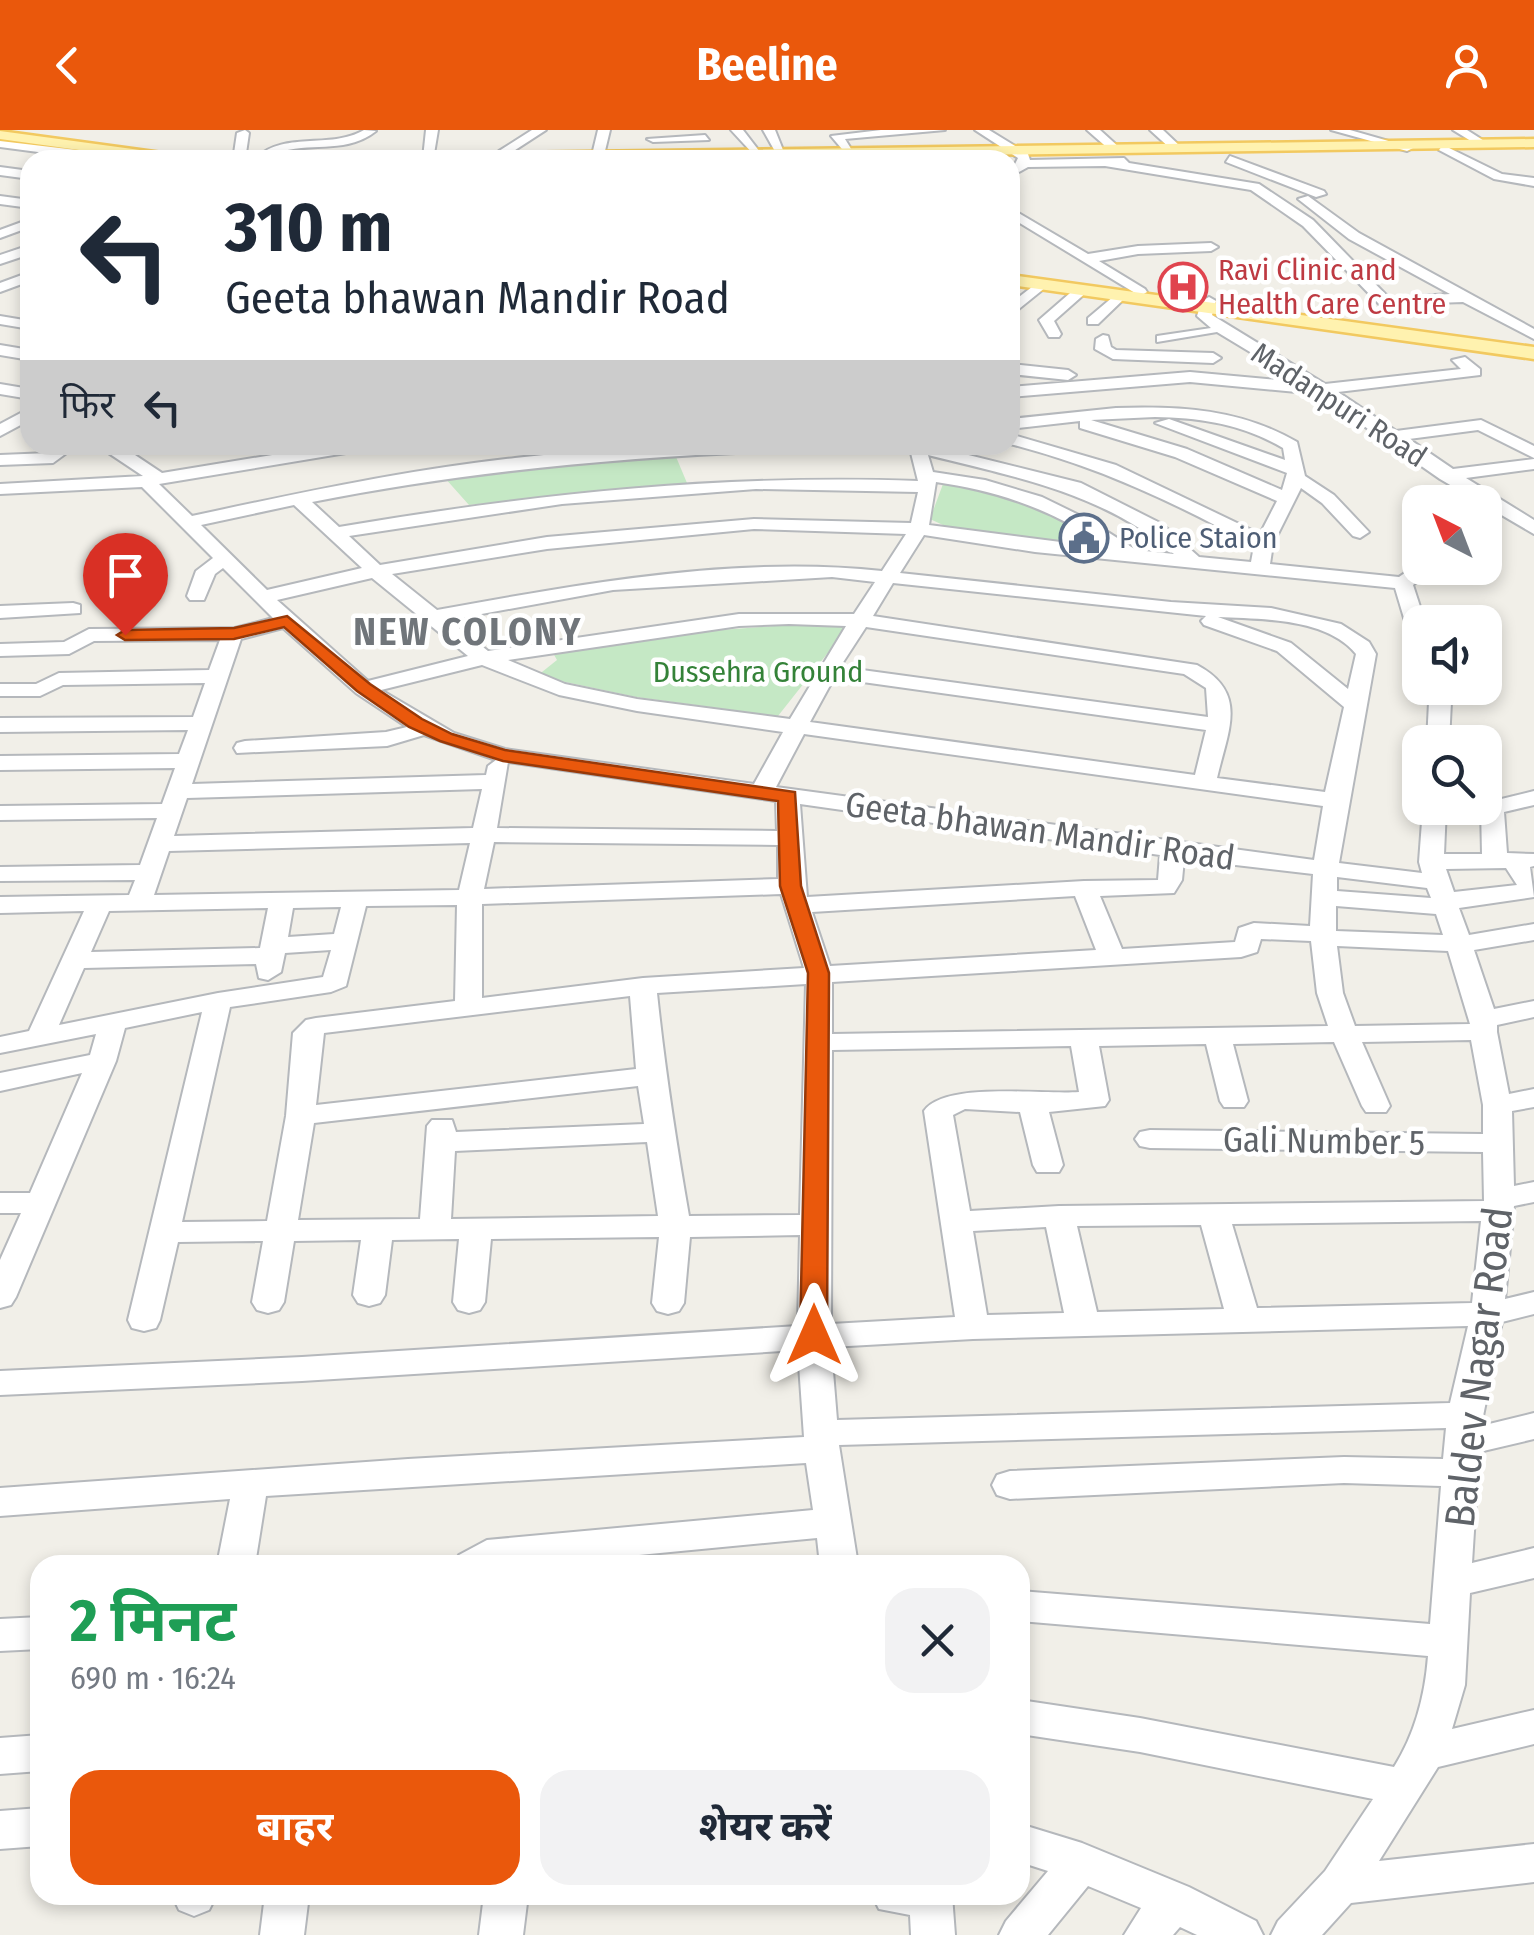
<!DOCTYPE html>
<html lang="hi">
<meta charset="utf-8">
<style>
:root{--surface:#fff;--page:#f2f2f3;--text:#1f2937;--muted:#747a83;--accent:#ea580c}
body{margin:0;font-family:"Fira Sans Condensed","Noto Sans Devanagari",sans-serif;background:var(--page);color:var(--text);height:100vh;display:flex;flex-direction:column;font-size:38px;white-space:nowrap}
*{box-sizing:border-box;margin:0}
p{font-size:32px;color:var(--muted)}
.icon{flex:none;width:55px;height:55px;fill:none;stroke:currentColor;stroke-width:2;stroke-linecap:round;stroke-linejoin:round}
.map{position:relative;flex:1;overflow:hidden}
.side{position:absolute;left:30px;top:1425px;width:1000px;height:350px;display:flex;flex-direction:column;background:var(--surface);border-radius:30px;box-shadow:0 5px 15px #0003}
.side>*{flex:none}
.guide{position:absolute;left:20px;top:20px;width:1000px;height:305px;border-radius:30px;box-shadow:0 5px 15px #0003;background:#fff;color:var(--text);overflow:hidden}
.needle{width:65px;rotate:318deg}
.tools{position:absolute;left:1402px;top:355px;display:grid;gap:20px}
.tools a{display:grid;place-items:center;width:100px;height:100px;border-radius:20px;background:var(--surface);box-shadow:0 5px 15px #0003;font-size:50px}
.pin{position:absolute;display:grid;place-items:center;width:85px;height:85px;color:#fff;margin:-102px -42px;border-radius:50% 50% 50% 0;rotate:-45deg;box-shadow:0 0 10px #0007}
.pin .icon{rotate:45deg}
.me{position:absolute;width:110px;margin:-55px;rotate:0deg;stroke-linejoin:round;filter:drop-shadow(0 0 8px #0008)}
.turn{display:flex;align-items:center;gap:35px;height:210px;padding:0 40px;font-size:45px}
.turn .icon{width:130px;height:130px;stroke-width:2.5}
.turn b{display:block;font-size:70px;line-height:85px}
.then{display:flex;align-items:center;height:95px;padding:0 40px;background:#0003;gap:20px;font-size:38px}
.round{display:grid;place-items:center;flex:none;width:105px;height:105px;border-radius:30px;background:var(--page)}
.overview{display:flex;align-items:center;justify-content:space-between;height:170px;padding:0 40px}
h1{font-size:60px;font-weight:700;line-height:75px;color:#1e9e55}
.primary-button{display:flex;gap:20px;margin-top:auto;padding:20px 40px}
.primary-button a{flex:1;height:115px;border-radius:30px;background:var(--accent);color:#fff;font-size:40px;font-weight:700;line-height:115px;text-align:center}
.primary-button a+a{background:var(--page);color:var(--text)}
header{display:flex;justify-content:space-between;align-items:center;height:130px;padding:0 40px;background:var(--accent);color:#fff;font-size:45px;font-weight:700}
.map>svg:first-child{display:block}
</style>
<header><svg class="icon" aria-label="back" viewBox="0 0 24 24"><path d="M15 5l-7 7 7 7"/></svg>Beeline<svg class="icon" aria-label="person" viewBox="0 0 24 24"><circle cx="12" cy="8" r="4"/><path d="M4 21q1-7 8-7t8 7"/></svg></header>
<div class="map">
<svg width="1534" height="1805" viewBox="0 0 1534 1805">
<rect width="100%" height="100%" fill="#f1efe8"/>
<path fill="#c5e8c5" d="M674,322L687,353L469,375L444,347Z
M943,354L1005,364L1092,402L1078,404L1074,413L958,402L930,389Z
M787,495L849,496L778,586L636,567L537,546L557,530L553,523L695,502Z"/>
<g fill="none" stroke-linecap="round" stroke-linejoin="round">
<g stroke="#b5b8bc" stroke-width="4">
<path id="minor" d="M245,0L249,3L245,30H233L237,3Z
M364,0L376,1C349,23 315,13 283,21C271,24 267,30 254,30C282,0 330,20 364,0Z
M426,0H438L433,30L423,28Z
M532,0H546L509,24V30H497L499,21Z
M598,0H610L604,25L598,29L592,25Z
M731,0H743L763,26H755Z
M763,0H775L785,25H777Z
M881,0H945L845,9L853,22L847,25L831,6Z
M975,0H989L1028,24L1030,30L1124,28L1129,33L1259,54L1313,90L1389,168L1450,164L1349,109L1298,69L1308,66L1359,103L1534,199V209L1463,172L1380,175L1303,96L1251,60L1105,36L1028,37L1019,42L1013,38L1018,28Z
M1087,0H1100L1121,19L1111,21Z
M1150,0H1163L1182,18L1172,20Z
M1331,0H1350L1413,18L1407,21Z
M1453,0H1467L1489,14L1479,16Z
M705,5L709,10L653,12L647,9Z
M0,11L127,26L133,30H99L0,17Z
M1443,15L1502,44L1534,48V56L1494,49L1439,20Z
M1230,26L1324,61L1326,64L1316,67L1226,32Z
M0,37L30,41V49L0,45Z
M0,66L30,70V78L0,74Z
M1010,78L1088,124L1138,116L1211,113L1218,117L1211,121L1138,124L1099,131L1145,159L1147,162L1140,166L1010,87Z
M30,89V97L0,108V100Z
M30,115V124L0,134V125Z
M30,142V151L0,162V153Z
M1041,150L1048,154L1046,157L1010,186V174Z
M1077,157L1089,160L1054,191L1061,204L1059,207H1049L1039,190Z
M1120,161L1127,165L1125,168L1098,194H1088V188Z
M1209,167L1216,171L1212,185L1325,254L1461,239L1452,230L1465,227L1480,239V245L1338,262L1396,301L1481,290L1534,316V328L1478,300L1409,309L1453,339L1534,329V339L1466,348L1534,390V404L1440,349L1318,264L1190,252L1010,267V257L1190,242L1300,252L1217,202L1157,212V206L1211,198L1197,186L1202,171Z
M0,186L30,191V199L0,194Z
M1103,205L1108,206L1111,217L1116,220L1213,223L1221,228L1213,233L1113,229L1095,219L1096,209Z
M0,215L30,220V230L0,225Z
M1010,234L1068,240L1076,245L1068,250L1010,244Z
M0,254L30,259V269L0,264Z
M30,278V290L0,306V294Z
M1116,278C1182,276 1240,279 1297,312L1305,346L1334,365L1369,402L1360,408L1353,406L1322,373L1301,358L1273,414L1270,434L1399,447L1418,434L1420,438H1434L1413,455L1425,492H1420V514L1410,508L1395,458L1035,422L924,405L900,443L1171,472L1271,478L1341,494L1369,512L1376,524L1339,733L1422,743L1419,732L1423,678H1446L1444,724H1482L1481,678H1485V673L1534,661V675L1504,682L1507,723L1534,724V736L1530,737L1534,767L1459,778L1469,805L1534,794V810L1474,820L1494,879L1534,871V887L1497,895V902L1509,964L1534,959V977L1512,981L1514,1056L1534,1052V1072L1514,1076L1505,1169L1534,1162V1184L1502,1192L1481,1296L1534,1283V1309L1479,1322L1472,1433L1534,1418V1448L1470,1463L1465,1555L1452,1599L1534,1580V1614L1438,1637L1379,1731L1534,1714V1752L1351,1773L1322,1805H1271L1278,1791L1325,1741L1373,1669L1140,1622L1020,1604V1570L1140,1588L1394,1637C1415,1604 1425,1565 1428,1526L1020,1491V1461L1430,1494L1441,1356L1344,1353L1010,1369L997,1365L992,1355L997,1345L1010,1341L1344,1327L1443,1329L1446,1298L839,1315L858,1435H820L817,1408L535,1435H453L459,1425L487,1410L813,1380L806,1333L266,1366L255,1435H217L230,1369L0,1386V1358L408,1329L804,1307L798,1220L302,1251L0,1265V1241L302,1227L798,1196L800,1105L690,1107L684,1173L679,1181L668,1184L657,1181L652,1173L659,1107L491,1109L485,1172L480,1180L469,1183L458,1180L453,1172L459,1109L392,1110L385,1165L380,1173L369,1176L358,1173L353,1165L361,1110L294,1111L284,1172L279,1180L268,1183L257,1180L252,1172L263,1111L178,1112L160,1190L156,1198L144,1201L132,1198L128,1190L202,882L125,898L116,931L16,1167L11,1175L0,1178V1130L21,1083H0V1063H30L82,943L0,961V943L90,925L96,904L0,923V907L29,901L84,781L0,783V767L129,765L135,750L0,751V737L140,735L157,688L0,690V676L162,674L175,638L0,640V626L179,624L188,600L0,602V588L193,587L205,553L63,555L40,566H0V554H36L59,543L209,540L220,510L94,511L69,524L0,526V514L64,512L89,499L235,498L273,488L223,438L215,444L204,470H190L187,466L196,441L213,428L142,357L0,364V354L143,346L107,322V315H120L162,343L333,315H372L364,320L159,354L192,386C299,363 406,340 515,328C617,316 718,315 820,315L812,320C643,325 478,339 312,372L339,397C534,364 719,344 918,351L909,315H928L1081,353L1162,394L1199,427L1251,432L1254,416C1176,373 1097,336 1010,314V304L1116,335L1260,404L1277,371L1175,327L1080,298V291L1010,299V289ZM1155,287C1202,288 1242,294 1283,318L1285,330L1169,289L1155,293L1287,343L1282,360L1187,319L1091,290ZM928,325C1015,347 1104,363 1174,424L1136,420L1089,390L1042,367L985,350L933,342ZM936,352C998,361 1056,380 1107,418L929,395ZM756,359L918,362L911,393L754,389L547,407L380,435L349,406L562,374ZM294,375L362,438L267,460L201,395ZM754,399L906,404L882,441C737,425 580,454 437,480L392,444L547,419ZM832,447L875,452L854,484H739L488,521L449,490L613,460ZM372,448L468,526L368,551L277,470ZM893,453L1206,486L1201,491L1204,495L1277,521L1344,577L1325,662L1217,648C1228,600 1249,563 1197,535L873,486ZM1218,487C1261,489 1327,488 1356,524L1348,559L1291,513ZM789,494L846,496L790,589L637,569L565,554L508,530L739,496ZM866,497L1184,544L1206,558L1208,587L840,537ZM283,498L356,563L407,597L386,602L245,611L237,613L234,618L237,623L387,616L424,605L496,630L488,636L486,645L192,654L241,509ZM482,535L559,565L637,581L783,602L754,654L505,619L454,603L381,560ZM834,548L1206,600L1195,645L810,592ZM804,604L1323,676L1314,730L776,657ZM508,632L776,671L777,701L497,698ZM482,659L473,698L174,706L187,668ZM800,674L1160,725L1158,750L1084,751L807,767ZM494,712L778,715V749L484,759ZM470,713L459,760L154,765L169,721ZM1184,729L1313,744L1310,796L1254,793L1239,798L1235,812L1122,819L1100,766L1174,763L1182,750ZM1506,738L1517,755L1454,762L1446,739ZM1337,747L1427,758L1431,768L1337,761ZM781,764L804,838L643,848L482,868V774ZM1075,766L1096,820L830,836L812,782ZM457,775L455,871L316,888L306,890L293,903L286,986L267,1091L182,1092L230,877L331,862L346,856L366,776ZM1336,776L1436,784L1443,805L1336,801ZM341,777L334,804L288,807L293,778ZM268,778L260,818L91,822L109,781ZM1261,809L1311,811L1317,863L1328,896L832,904V852L1241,827L1257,822ZM1337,816L1448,821L1470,894L1355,896L1343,863ZM331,820L323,847L218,863L59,895L84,838L256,834L259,848L268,850L281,842L285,823ZM806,854L800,1085L689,1086C676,1011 665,940 657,863ZM630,866L636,939L316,975L324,903ZM1471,910L1483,975V1004L1150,1000L1140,1002L1135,1009L1140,1016L1150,1018L1483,1022L1484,1071L1059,1076L970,1081L953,985L965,979L1020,982L1033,1035L1037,1042H1059L1063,1035L1049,982L1105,976L1109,970L1099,916L1206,914L1220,971L1224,977H1244L1248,971L1233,914L1334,912L1362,976L1366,982H1386L1390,976L1362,912ZM1071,916L1079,962C1041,965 945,951 924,981L955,1187L831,1194L832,920ZM638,956L644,994L456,1002L452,990H432L427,996L420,1089L298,1090L314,993ZM647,1012L658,1086L451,1089L455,1021ZM1481,1091L1472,1173L1257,1178L1232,1094ZM1201,1095L1224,1179L1097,1182L1077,1096ZM1046,1097L1064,1183L987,1185L973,1101ZM1468,1196L1450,1273L837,1290L831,1217L973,1209Z
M58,315L72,319L53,333L0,335V325L49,323Z
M73,473L80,475V483L0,488V476Z
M1424,558H1446L1451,572L1449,612H1427L1429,572Z
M40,1487V1519L0,1521V1489Z
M40,1605V1641L0,1644V1608Z
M40,1678V1716L0,1719V1681Z
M1020,1694L1082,1713L1189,1757L1256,1791L1263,1805H1197L1180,1797L1173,1805H1124L1141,1778L1088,1756L1048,1805H999L1006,1791L1048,1741L1020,1732Z
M172,1765H216V1766L209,1780L194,1786L179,1780Z
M265,1765H309L304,1805H260Z
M484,1765H528L523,1805H479Z
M872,1765H952L955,1805H911L910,1785L879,1779Z"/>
</g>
<g stroke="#f2c960" stroke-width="5">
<path id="major" d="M0,1L184,26L191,30H151L0,9Z
M1534,9V17L622,30H291L298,26Z
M1010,145L1534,217V229L1010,155Z"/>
</g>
<use href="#minor" fill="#fff" fill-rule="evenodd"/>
<use href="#major" fill="#fff2af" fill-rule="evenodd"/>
</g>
<path fill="#ea580c" stroke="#983908" stroke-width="2.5" d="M287,486L370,554L422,589L452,604L505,620L795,662L801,756L829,843L827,1205L823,1212H804L800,1205L808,843L780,756L778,671L503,631L440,611L409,597L357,561L284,497L234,509L125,510L117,505L125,500L234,498Z"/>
<defs>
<g id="hospital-ring" transform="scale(2.5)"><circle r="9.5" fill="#fff" stroke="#e0444e" stroke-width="1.5"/><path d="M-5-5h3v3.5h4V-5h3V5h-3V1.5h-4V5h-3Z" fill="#e0444e"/></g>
<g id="civic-ring" transform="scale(2.5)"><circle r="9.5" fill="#fff" stroke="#5c6f8a" stroke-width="1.5"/><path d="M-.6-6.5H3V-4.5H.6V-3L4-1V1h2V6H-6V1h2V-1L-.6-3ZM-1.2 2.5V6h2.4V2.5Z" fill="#5c6f8a"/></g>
</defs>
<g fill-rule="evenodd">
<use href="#hospital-ring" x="1183" y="157"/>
<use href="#civic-ring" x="1084" y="408"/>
</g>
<g text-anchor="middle" stroke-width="9" stroke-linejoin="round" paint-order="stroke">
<g font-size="30" fill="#be3a42" stroke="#fff" text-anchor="start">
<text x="1218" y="150">Ravi Clinic and<tspan x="1218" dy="34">Health Care Centre</tspan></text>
</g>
<g font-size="30" fill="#5f6368" stroke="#fff">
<text transform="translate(1339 275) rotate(33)" y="10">Madanpuri Road</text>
</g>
<g font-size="30" fill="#4e5e75" stroke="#fff" text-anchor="start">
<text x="1119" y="418">Police Staion</text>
</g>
<g font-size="30" fill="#348238" stroke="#fff">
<text x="758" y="552">Dussehra Ground</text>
</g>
<g font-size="35" fill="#5f6368" stroke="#fff">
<text transform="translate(1040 701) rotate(8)" y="12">Geeta bhawan Mandir Road</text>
<text transform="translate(1324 1011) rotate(1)" y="12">Gali Number 5</text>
</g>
<g font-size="38" font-weight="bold" letter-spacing="2.5" fill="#70757a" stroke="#fff">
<text x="468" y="515">NEW COLONY</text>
</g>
<g font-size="42" fill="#5f6368" stroke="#fff">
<text transform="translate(1478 1237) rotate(-83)" y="15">Baldev Nagar Road</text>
</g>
</g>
</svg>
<div class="tools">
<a><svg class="needle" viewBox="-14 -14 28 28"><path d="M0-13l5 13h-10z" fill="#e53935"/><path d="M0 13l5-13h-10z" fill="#747a83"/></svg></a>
<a><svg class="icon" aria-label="sound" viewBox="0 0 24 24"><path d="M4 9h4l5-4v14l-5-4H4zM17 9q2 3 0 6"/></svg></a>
<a><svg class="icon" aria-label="search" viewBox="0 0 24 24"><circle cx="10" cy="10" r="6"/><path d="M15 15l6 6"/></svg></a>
</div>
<div class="pin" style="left:125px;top:505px;background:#d93025"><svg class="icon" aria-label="arrive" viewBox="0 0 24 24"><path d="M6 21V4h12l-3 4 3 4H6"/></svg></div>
<svg class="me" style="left:814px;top:1205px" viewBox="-20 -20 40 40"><path d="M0-17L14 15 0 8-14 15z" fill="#ea580c" stroke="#fff" stroke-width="4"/></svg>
<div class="guide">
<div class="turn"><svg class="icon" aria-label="left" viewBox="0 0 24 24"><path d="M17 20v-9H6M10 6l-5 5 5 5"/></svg><div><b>310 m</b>Geeta bhawan Mandir Road</div></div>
<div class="then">फिर<svg class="icon" aria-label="left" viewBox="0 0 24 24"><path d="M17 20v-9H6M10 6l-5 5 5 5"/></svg></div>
</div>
<section class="side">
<div class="overview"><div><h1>2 मिनट</h1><p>690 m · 16:24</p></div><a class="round"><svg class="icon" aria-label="close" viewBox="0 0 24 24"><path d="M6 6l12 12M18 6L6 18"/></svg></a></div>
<div class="primary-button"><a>बाहर</a><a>शेयर करें</a></div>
</section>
</div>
